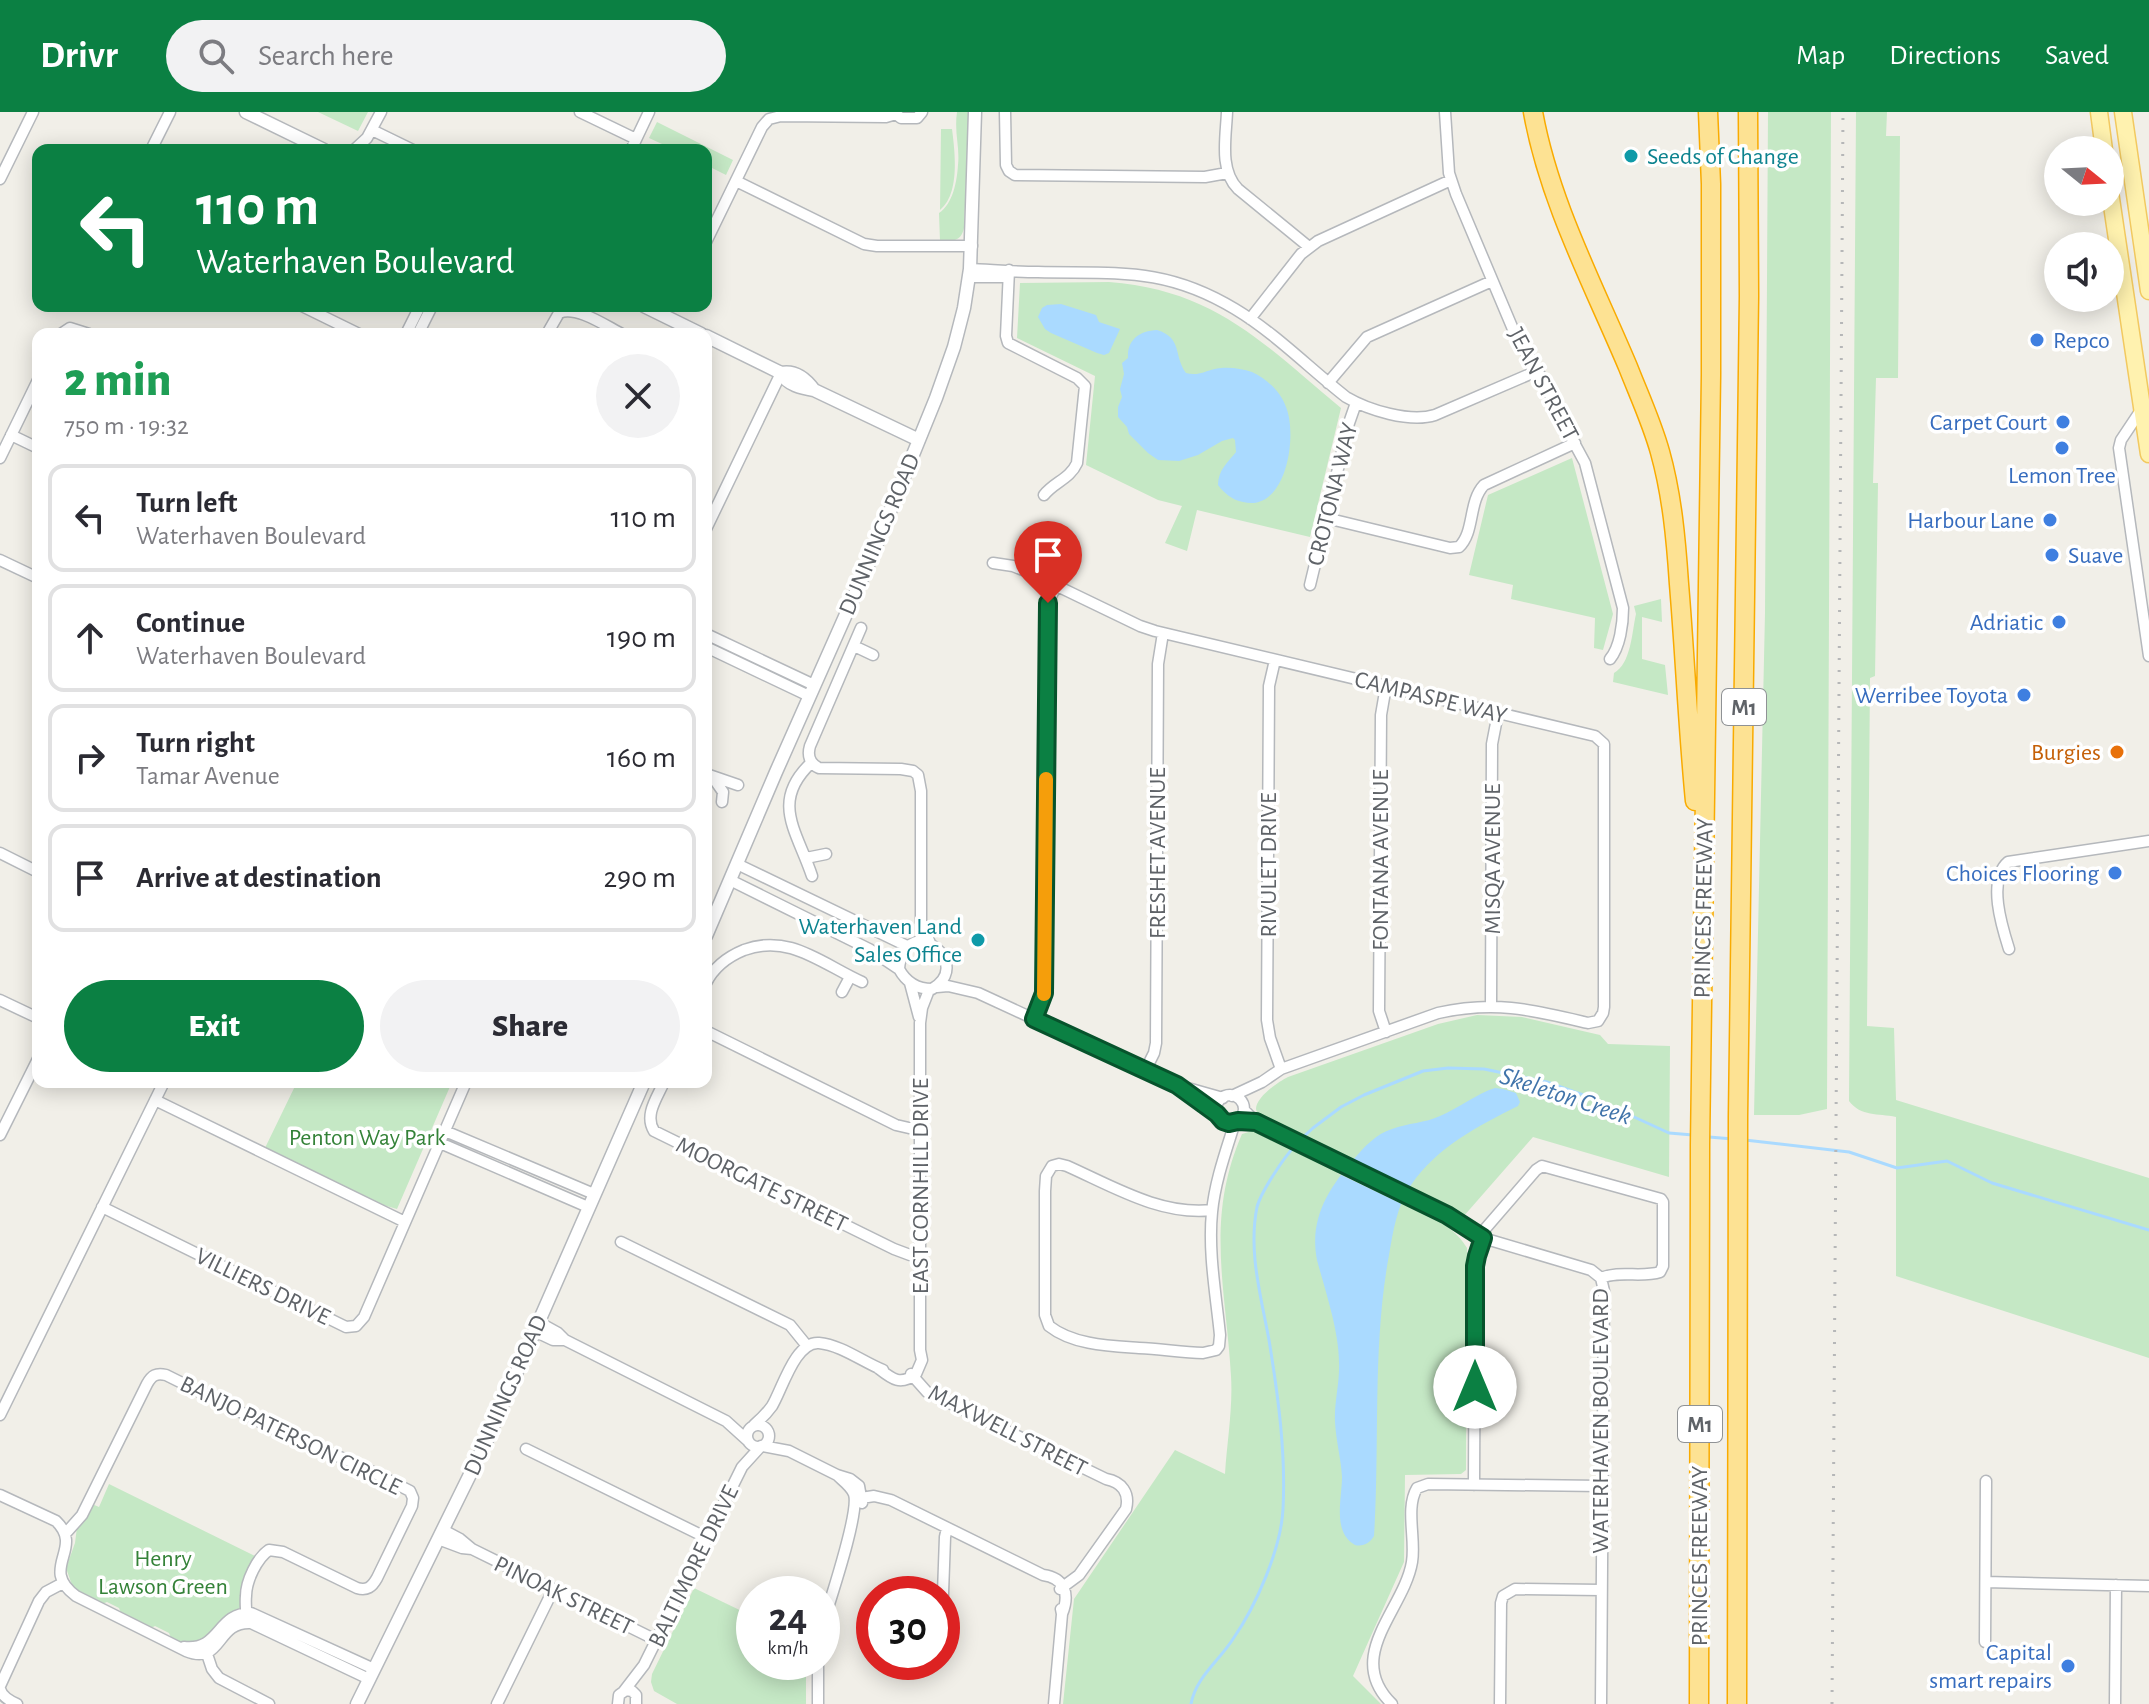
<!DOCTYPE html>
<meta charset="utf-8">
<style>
:root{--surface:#fff;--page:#f2f2f3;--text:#2b2b33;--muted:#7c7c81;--line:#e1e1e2;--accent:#0b8043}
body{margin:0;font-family:"Alegreya Sans",sans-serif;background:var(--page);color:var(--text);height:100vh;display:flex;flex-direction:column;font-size:30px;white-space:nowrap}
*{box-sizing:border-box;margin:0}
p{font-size:26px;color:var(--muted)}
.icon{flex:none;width:44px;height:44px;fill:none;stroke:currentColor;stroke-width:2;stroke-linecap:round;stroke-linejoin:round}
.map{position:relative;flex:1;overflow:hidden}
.sheet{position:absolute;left:32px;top:216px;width:680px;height:760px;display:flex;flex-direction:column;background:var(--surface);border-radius:16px;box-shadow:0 4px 20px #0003}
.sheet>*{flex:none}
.top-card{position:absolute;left:32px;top:32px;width:680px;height:168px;border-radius:16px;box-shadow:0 4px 20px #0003;background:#0b8043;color:#fff;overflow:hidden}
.needle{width:52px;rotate:108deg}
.buttons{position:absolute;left:2044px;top:24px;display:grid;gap:16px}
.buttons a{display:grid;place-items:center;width:80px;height:80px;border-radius:50%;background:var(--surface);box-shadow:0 4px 20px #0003;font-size:40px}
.speed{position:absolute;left:736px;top:1464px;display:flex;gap:16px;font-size:40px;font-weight:700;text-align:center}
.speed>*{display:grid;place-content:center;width:104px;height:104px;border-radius:50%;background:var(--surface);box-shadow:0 4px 20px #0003;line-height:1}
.speed small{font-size:20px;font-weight:400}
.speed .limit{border:12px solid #d22;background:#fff;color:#111}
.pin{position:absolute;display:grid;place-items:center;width:68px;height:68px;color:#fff;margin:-82px -34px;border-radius:50% 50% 50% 0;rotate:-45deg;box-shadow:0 0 8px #0007}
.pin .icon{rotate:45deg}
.me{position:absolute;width:88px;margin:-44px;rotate:0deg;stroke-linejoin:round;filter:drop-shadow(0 0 6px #0008)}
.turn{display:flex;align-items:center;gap:28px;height:168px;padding:0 32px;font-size:36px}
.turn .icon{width:104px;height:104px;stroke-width:2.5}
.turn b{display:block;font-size:56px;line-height:68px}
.round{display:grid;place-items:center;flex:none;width:84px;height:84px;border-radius:42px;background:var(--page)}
.overview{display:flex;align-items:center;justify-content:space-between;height:136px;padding:0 32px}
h1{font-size:48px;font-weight:800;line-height:60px;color:#1e9e55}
.button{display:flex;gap:16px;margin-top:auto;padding:16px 32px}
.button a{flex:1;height:92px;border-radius:48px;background:var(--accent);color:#fff;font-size:32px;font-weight:800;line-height:92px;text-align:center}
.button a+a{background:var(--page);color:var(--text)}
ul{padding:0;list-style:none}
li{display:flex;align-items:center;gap:24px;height:108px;margin:0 16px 12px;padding:0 16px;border:4px solid var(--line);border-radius:16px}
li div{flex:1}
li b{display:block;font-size:30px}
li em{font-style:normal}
header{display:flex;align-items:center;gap:48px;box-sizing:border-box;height:112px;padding:0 40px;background:var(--accent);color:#fff}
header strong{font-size:38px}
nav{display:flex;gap:44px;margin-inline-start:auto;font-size:28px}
.search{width:560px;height:72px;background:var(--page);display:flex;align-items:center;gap:20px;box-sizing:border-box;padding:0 28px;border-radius:44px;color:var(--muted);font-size:30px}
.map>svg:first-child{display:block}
</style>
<header>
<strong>Drivr</strong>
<div class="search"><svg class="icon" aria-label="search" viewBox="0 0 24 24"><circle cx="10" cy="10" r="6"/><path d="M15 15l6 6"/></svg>Search here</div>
<nav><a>Map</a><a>Directions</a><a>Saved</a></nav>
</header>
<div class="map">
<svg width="2149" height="1592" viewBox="0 0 2149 1592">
<rect width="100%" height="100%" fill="#f1efe8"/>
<path fill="#c5e8c5" d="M318,0H368L358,19Z
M957,0H969L964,116C961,130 952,129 940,129L939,101C953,92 957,69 958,53C960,35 954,21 957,0Z
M1768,0H1831L1827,997L1799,1003H1754L1765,501Z
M1856,0H1887L1886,24H1900L1898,266H1876L1873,371H1878L1875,564L1870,566L1867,914L1894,916L1896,988L2149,1066V1246L1896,1164V1005C1878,1001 1861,1005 1849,989Z
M657,10L733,48L726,63L706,53V38H675L649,26Z
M941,17H952C955,40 960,82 940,98Z
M1109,170C1215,178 1264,232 1341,296L1310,425L1197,398L1187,439L1165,431L1182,394L1158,388L1086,353L1095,264L1017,226L1020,171Z
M1572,346L1613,502L1603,538L1594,536L1595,506L1511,487L1513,473L1469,463L1488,383Z
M1661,487L1662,510L1642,505V547L1665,553L1668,583L1613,570L1614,561C1631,552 1632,520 1636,502L1634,494Z
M1477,903L1522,905L1600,923L1608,932L1670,934L1669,1065L1533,1025L1463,1105L1433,1088L1259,1004C1258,1001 1256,999 1256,997C1256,985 1278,970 1288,965L1438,912Z
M297,970H452L397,1097L383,1093L265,1036Z
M1252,1019L1431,1105C1446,1113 1458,1121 1467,1136L1466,1358L1461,1362L1405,1363L1404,1450L1353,1564L1381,1592H1063L1074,1487L1175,1338L1225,1362C1227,1330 1233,1296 1231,1264C1226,1176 1205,1107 1242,1022Z
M109,1372L257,1445L240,1496L226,1505L205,1529L186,1532L171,1526L169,1521L155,1514L151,1516L121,1501L119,1496L107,1490L102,1492L79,1481L72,1473L66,1456L75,1431L77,1415L92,1392L99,1395Z
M694,1476L754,1505V1550H806V1592H677L654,1579L651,1570L652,1562Z"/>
<path fill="#aadaff" d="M1047,193L1061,192L1096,203L1099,210L1120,217L1109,241L1104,243L1097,241L1051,221L1045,217L1038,205L1042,196Z
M1157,218C1183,226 1173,243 1186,261C1199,265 1208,257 1221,256C1231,255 1243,257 1252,260C1267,267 1280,279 1286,295C1298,324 1286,401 1243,390C1232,388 1224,381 1218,373C1218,358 1228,350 1236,340L1235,328L1233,326L1222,329L1198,343L1179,349L1158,348L1148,341L1129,322L1127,315L1118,305V295L1122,285L1120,277L1124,262L1122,251L1128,246C1127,228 1139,219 1157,218Z
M1495,976L1503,977L1516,981L1520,990L1518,994C1478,1014 1437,1035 1411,1073C1397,1093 1393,1120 1389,1143C1372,1235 1380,1330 1374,1424C1370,1431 1363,1435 1355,1433C1332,1420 1342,1387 1342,1365C1341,1347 1336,1329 1335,1310C1334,1290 1340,1270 1339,1250C1339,1219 1325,1178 1317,1148C1309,1107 1328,1077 1354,1047C1364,1035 1376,1022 1392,1017C1408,1011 1425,1011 1440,1004C1459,996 1476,982 1495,976Z"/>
<path fill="#f1efe8" d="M1349,1047L1412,1078L1406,1094L1337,1061Z"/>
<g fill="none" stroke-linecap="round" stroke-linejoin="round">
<path stroke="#aadaff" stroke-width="3" d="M1709,1025L1733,1027
M1300,1028L1313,1016L1341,995L1364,983L1423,959L1448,956L1484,957L1547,970L1597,988L1669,1021L1693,1023
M1745,1028L1849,1040L1897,1056L1947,1049L1992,1071L2149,1118
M1191,1592C1196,1565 1219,1549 1233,1527C1256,1494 1281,1437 1283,1397C1286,1341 1278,1283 1269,1228C1261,1184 1248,1140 1257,1095C1261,1080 1284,1045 1295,1034"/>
<g stroke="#b5b8bc" stroke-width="13">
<path id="minor" d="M580,0L636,27
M1005,0L1006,53L1009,59L1015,63L1205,65L1227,61
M1227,0C1226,25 1219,58 1238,77L1309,135
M1445,0L1449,61L1456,82L1515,222L1546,273L1557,299L1585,351L1623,496C1623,512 1620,535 1610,547
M372,18L413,38
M151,38L170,0
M354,38L367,26L381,0
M631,38L649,0
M0,67L33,0
M736,69L864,132L877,134H972
M706,130L762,15L769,7L781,4L886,5L896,2L901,6H917L922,0
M970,157C993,158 1015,160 1038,160C1115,162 1164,154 1235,197C1275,221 1309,256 1346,285C1368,298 1410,311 1435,303L1537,259
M1009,158L1006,224L1008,231L1077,266L1085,274L1077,351C1070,367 1054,370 1044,383
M969,165H1006
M302,194L359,222
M1250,207L1301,142L1318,129L1451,68
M61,222L70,216L89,222
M406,222L420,194
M418,222L432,194
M547,222L559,201C576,193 606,214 622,222
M1328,271L1367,225L1492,169
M2141,298L2121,328L2119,336L2149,544
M11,323L38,336
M0,346L38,268
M1326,406L1450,436L1459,435C1475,420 1468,390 1484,373L1575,331
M706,417L781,261
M0,448L38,466
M993,451L1013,454L1028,460L1140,514L1155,519L1595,624L1604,632V895L1603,901L1598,909L1588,911C1533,898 1496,888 1438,901L1281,957L1262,970L1232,984
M1310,473L1349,311L1356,291
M861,516L810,634C807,644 810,652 819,656L901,657L913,659L918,663L921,679V810L930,831
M706,522L814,573
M854,534L873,543
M706,535L809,584
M1275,548L1269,574L1267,908L1270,926L1281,957
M811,651C770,690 797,719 812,764
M706,662L738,673
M714,667L723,680L722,690
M0,741L38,760
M806,746L826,742
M737,752L907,834
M730,768L869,837L899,857
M920,829C946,834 958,862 932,877C916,877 906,870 899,857C900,842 906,832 920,829Z
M2009,837C2002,815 1987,768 2008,750L2149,729
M706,871C714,855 727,845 744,838C789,821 822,852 862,870
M910,871L919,905
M937,875L948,874L978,881L1177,973L1223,986
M842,880L850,865
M0,888L38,906
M1491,894L1492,632L1498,601
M1034,907L1044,881L1047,501L1048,491L1056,474
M706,919L896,1013L909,1016H920
M1386,920L1379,899L1381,603L1386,574
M1145,959L1154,941L1156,931L1158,552L1163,521
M664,970C657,986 644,1003 654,1019L894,1137L910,1143L919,1142
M1181,977L1217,1002
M1216 997a14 14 0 1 1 28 0a14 14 0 1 1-28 0Z
M155,988L405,1110
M1244,998L1256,1010L1447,1103L1483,1126L1591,1158L1601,1166L1604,1179L1601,1592
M445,1019L594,1082
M0,1023L38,947
M440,1031L588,1095
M102,1095L346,1215L356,1214L364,1205L466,970
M1212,1098C1161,1104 1112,1074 1067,1054L1059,1052L1052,1054L1046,1064L1045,1079V1203L1049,1214C1073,1233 1110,1234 1139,1236C1160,1237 1181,1240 1203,1241L1216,1238L1219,1234L1220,1223C1216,1183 1208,1140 1212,1100C1215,1069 1226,1039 1235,1010
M1479,1124L1536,1058L1542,1054L1661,1087L1663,1090V1154L1660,1160C1641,1166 1620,1158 1601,1166
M621,1130L790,1213L807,1234
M538,1210L558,1221L565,1228L726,1309L747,1328
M534,1219L553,1228H565
M878,1256C892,1267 900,1274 916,1262L922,1248L920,1238V911L922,896L929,878
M911,1262L927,1280L1106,1367C1122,1370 1130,1381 1126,1397L1079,1463L1060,1477
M0,1303L164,970
M747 1324a11 11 0 1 1 22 0a11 11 0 1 1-22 0Z
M754,1313C761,1307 767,1301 772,1294C782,1278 795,1229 819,1231C841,1233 863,1250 883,1258
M762,1334L789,1339L837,1363L850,1367L859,1374L862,1391
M526,1337L707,1426
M1474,1373L1475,1154L1477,1144L1483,1126
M0,1383L56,1409C85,1437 38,1456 76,1484L186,1539C223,1554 215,1509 251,1511L369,1567
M855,1387L874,1384L891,1388L1043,1463C1065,1466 1070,1482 1062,1502
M443,1418L460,1427L472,1437L656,1528
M66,1421L82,1403L147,1272C152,1263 156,1261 166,1263L299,1329L355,1351L410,1379L413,1386L412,1394L377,1466C372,1475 367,1479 357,1476L283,1440L269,1438C257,1446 246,1469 246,1484C245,1492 247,1501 246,1510
M438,1427L462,1436L472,1437
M1986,1470L2149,1474
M942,1509L945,1425L947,1416
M822,1515C829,1491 860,1401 854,1382C851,1374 843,1369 837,1363
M1985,1530L1986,1369
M184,1535C221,1539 216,1501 251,1501L374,1557
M205,1536L212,1557L219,1566L269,1592
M0,1574L39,1489L46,1480L63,1471
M0,1577C2,1585 10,1589 17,1592
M624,1579L644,1553L742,1355L761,1334
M497,1592L553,1478
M618,1592L619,1583L626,1578L632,1579L636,1583V1592
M818,1592V1550
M1054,1592L1062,1502L1061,1497
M1392,1592C1343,1544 1404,1498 1412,1450C1416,1427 1405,1396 1417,1376L1428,1372L1602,1374
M1500,1592L1501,1491L1503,1484L1515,1477L1601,1478
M2115,1592L2116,1473"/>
</g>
<g stroke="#b5b8bc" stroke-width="15">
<path id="tertiary" d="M246,0L324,38
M644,194L701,222
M706,224L781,261C787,273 802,276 814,278L919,328
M781,261C796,258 806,267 814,278
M706,824L776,660L871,446L936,286L954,235L964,196L970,157L975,0
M357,1592L486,1330L644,970"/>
</g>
<g stroke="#f2c960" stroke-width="19">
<path id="primary" d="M2099,0L2104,38
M2123,0L2149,179
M2110,80L2149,342"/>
</g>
<g stroke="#f9ab00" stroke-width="21">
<path id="motorway" d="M1533,0C1549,89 1593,172 1628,255C1639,283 1652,311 1660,340C1672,383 1676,427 1679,472C1685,544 1688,617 1695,689
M1699,1592L1700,1033L1711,263V72L1708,0
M1737,1592L1738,1005L1749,184L1748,0"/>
</g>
<use href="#minor" stroke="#fff" stroke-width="10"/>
<use href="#tertiary" stroke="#fff" stroke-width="12"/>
<use href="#primary" stroke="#fff2af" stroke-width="16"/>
<use href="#motorway" stroke="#fde293" stroke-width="18"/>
<path stroke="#b6b7b8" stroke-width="3" stroke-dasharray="2 10" stroke-linecap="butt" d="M1832,1592L1843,0"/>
</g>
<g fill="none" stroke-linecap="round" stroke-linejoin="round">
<g stroke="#07532c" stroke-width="20">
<path id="route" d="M1048,491L1044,881L1034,907L1177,973L1217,1002L1223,1009L1229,1011L1238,1009L1256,1010L1447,1103L1483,1126L1477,1144L1475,1154V1275"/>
</g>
<use href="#route" stroke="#0b8043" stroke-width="14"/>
<path stroke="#f59e0b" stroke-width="14" d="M1044,882L1046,667"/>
</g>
<g fill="#0f9aa8" stroke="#fff" stroke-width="3">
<circle cx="1631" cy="44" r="8"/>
<circle cx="978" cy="828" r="8"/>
</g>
<g fill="#3f7fe0" stroke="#fff" stroke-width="3">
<circle cx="2037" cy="228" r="8"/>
<circle cx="2063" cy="310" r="8"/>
<circle cx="2062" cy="336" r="8"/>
<circle cx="2050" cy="408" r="8"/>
<circle cx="2052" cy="443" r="8"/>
<circle cx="2059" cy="510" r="8"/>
<circle cx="2024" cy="583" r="8"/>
<circle cx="2115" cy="761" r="8"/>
<circle cx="2068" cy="1554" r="8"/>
</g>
<circle fill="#e8710a" stroke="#fff" stroke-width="3" cx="2117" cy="640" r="8"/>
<g text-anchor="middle" stroke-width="7" stroke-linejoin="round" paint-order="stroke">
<g fill="#fff" stroke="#8f9295" stroke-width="2">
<rect x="1722" y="577" width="44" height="36" rx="6"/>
<rect x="1678" y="1294" width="44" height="36" rx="6"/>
</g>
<g font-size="22" font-weight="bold" fill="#5f6368">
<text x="1744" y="603">M1</text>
<text x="1700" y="1320">M1</text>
</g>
<g font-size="24" fill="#0d838f" stroke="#fff" text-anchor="start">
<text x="1647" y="52">Seeds of Change</text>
<text x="962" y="822" text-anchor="end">Waterhaven Land<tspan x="962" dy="28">Sales Office</tspan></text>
</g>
<g font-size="24" fill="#366cbe" stroke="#fff" text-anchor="end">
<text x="2053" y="236" text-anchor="start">Repco</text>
<text x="2047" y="318">Carpet Court</text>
<text x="2062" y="371" text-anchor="middle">Lemon Tree</text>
<text x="2034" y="416">Harbour Lane</text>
<text x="2068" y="451" text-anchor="start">Suave</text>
<text x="2043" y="518">Adriatic</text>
<text x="2008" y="591">Werribee Toyota</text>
<text x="2099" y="769">Choices Flooring</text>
<text x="2052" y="1548">Capital<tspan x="2052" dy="28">smart repairs</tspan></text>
</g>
<g font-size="24" fill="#5f6368" stroke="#fff">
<text transform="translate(1544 272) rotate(62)" y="8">JEAN STREET</text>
<text transform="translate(1332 382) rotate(-76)" y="8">CROTONA WAY</text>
<text transform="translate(879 422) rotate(-67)" y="8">DUNNINGS ROAD</text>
<text transform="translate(1431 585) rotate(14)" y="8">CAMPASPE WAY</text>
<text transform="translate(1157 741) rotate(-90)" y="8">FRESHET AVENUE</text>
<text transform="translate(1492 747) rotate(-90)" y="8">MISQA AVENUE</text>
<text transform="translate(1380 748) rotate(-90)" y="8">FONTANA AVENUE</text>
<text transform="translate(1268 753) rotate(-90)" y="8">RIVULET DRIVE</text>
<text transform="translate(1703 796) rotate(-89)" y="8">PRINCES FREEWAY</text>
<text transform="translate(762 1072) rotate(26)" y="8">MOORGATE STREET</text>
<text transform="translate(920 1074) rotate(-90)" y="8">EAST CORNHILL DRIVE</text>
<text transform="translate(263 1174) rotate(26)" y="8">VILLIERS DRIVE</text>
<text transform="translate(505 1283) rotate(-66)" y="8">DUNNINGS ROAD</text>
<text transform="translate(1600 1309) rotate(-90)" y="8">WATERHAVEN BOULEVARD</text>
<text transform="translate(1008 1318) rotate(27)" y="8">MAXWELL STREET</text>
<text transform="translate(291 1323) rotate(26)" y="8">BANJO PATERSON CIRCLE</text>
<text transform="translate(1699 1444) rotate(-90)" y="8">PRINCES FREEWAY</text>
<text transform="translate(693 1454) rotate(-64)" y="8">BALTIMORE DRIVE</text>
<text transform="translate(564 1483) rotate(26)" y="8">PINOAK STREET</text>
</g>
<g font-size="24" fill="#c56008" stroke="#fff" text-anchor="end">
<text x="2101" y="648">Burgies</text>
</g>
<g font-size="24" fill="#348238" stroke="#fff">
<text x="367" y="1033">Penton Way Park</text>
<text x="163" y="1454">Henry<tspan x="163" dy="28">Lawson Green</tspan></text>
</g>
<g font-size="26" font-style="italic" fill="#4174aa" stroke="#fff">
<text transform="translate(1566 983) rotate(18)" y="9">Skeleton Creek</text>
</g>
</g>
</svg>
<div class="buttons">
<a><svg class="needle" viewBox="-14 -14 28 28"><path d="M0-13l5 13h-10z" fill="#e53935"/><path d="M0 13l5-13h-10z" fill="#7c7c81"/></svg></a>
<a><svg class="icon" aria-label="sound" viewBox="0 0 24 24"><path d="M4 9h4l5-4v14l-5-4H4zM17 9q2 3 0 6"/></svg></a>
</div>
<div class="speed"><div>24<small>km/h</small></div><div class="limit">30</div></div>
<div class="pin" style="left:1048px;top:491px;background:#d93025"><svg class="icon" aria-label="arrive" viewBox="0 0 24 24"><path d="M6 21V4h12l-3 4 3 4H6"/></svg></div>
<svg class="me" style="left:1475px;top:1275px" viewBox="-20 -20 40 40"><circle r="19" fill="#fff"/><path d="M0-13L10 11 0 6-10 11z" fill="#0b8043"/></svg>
<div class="top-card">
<div class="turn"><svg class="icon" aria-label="left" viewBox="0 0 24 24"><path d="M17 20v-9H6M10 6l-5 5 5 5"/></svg><div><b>110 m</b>Waterhaven Boulevard</div></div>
</div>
<section class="sheet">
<div class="overview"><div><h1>2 min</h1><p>750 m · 19:32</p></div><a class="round"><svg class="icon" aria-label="close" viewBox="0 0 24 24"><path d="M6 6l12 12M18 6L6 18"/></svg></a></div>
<ul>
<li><svg class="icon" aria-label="left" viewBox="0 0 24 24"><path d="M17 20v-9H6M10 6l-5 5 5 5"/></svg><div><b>Turn left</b><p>Waterhaven Boulevard</p></div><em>110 m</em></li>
<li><svg class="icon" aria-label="ahead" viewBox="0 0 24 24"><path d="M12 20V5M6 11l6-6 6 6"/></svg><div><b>Continue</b><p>Waterhaven Boulevard</p></div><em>190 m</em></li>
<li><svg class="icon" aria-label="right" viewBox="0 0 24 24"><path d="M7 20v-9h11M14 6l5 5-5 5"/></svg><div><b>Turn right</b><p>Tamar Avenue</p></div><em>160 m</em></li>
<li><svg class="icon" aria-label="arrive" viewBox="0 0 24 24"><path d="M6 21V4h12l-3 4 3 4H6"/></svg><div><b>Arrive at destination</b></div><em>290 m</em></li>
</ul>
<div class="button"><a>Exit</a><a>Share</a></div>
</section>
</div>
